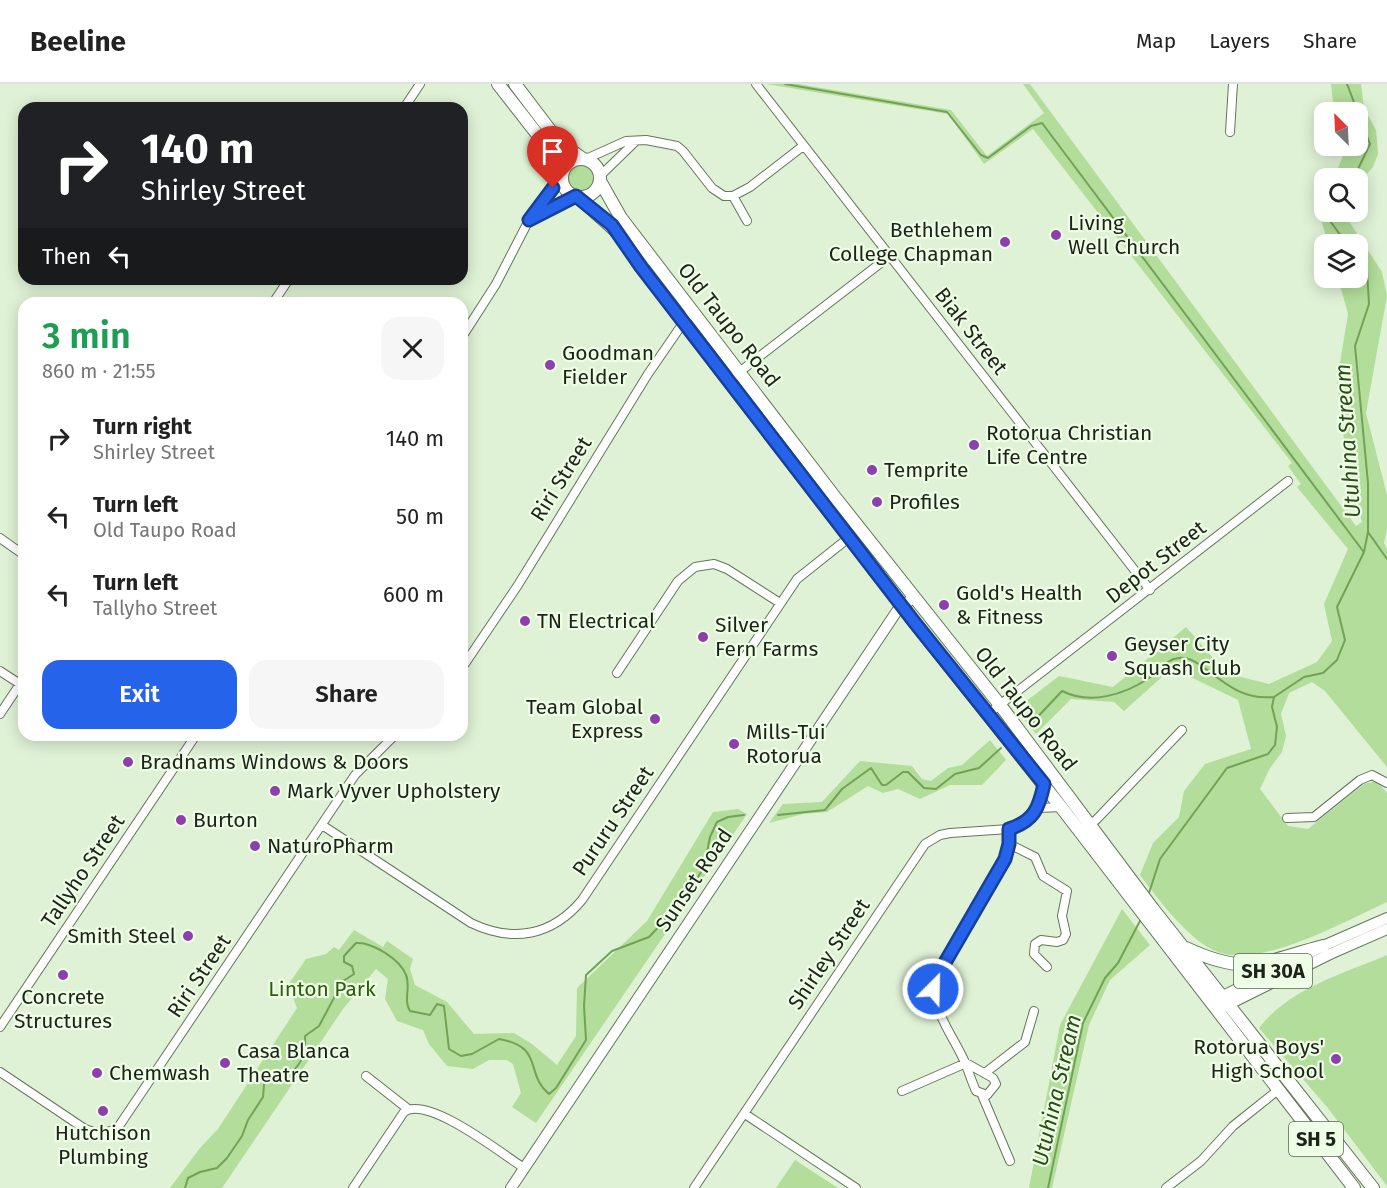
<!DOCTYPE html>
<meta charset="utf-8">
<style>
:root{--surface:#fff;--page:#f6f6f6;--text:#222;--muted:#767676;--line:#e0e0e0;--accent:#2563eb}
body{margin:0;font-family:"Fira Sans",sans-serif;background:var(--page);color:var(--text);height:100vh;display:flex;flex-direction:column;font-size:22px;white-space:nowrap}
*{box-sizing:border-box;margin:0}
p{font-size:20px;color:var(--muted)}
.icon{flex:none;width:33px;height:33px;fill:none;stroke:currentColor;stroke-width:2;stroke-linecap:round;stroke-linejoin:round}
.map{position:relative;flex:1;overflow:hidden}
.side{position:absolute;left:18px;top:213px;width:450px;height:444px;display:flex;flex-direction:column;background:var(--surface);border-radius:18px;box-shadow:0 3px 15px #0003}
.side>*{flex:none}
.hud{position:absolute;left:18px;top:18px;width:450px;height:183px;border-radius:18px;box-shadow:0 3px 15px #0003;background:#202124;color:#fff;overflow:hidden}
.needle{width:39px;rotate:336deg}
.controls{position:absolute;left:1314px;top:18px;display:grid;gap:12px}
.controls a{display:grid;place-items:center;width:54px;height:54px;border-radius:12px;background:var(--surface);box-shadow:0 3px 15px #0003;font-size:30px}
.pin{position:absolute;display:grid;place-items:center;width:51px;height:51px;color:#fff;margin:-62px -26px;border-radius:50% 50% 50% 0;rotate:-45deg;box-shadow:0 0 6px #0007}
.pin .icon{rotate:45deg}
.me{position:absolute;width:66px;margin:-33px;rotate:23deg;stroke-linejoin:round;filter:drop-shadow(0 0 4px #0008)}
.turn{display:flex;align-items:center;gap:21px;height:126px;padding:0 24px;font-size:27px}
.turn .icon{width:78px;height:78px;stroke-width:2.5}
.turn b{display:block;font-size:42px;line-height:51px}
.then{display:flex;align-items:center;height:57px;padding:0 24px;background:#0003;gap:12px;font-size:22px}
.round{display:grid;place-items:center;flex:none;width:63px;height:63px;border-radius:18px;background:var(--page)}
.overview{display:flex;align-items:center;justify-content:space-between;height:102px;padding:0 24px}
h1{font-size:36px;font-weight:600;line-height:45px;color:#1e9e55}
.cta{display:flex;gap:12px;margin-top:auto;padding:12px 24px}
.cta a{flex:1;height:69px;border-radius:18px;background:var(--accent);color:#fff;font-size:24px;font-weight:600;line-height:69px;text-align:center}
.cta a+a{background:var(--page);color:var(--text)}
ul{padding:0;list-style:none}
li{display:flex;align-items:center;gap:18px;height:78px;padding:0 24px}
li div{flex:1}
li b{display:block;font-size:22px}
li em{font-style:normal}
header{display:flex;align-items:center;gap:36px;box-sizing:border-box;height:84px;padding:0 30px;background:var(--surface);border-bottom:2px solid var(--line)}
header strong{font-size:28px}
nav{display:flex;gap:33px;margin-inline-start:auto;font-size:21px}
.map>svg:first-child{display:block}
</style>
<header>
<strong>Beeline</strong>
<nav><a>Map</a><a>Layers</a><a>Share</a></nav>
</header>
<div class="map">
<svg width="1387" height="1104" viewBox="0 0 1387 1104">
<rect width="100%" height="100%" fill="#dff2d5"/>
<path fill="#b2dd9a" d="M766,0H798L951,26L987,72L1044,29L1023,0H1030L1356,442L1362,438L1347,381L1337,297L1348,230L1338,194H1358V160H1328L1314,111L1324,96V128H1343L1382,188L1387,212L1366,329L1387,411V445L1384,459L1387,465V683L1325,607L1312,598L1289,609L1281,630L1286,652L1282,668L1270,684L1260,705L1288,742L1308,745L1364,700L1377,697L1387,709V818C1345,837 1263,884 1218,868C1190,858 1158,815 1140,791L1153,759L1179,733L1184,707L1205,680L1251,665L1238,616L1172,584L1124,627L1114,618L1071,615L1036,650L1019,628L1024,619L1059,592L1113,603L1186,543L1221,583L1237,592L1269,600L1317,578L1332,557L1324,520L1348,465L1297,403L1301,400L1288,382L1292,379L1033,45L984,80L948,30Z
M1331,0H1361L1364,24L1376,46L1378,70L1373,83L1358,100V94H1327L1338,84L1347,62H1358V28H1334Z
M565 95a15 15 0 1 1 30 0a15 15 0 1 1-30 0Z
M990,656L1006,676L982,701H950L920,715L898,705L883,709L868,702L827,728L803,730L769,739L783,720L822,718L860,677L912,682L922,695L931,697L948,684L962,681Z
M738,725L747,730L536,1039L512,1023L521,1009L513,980L507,976H489L473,985L447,982L429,960L423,946L397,937L385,915L388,895L376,885L343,925L222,1104H170L200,1064L218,1045L297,924L288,901L306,875L326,870L334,863L339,866L354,846L383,863L387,857L413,875L410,885L415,901L447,918L474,950L514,949L532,960L557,981L576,952L577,904L647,837L713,728Z
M1122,825L1150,861L1110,896L1089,941L1052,1104H1029L1060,941Z
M1387,871V1102L1327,1023L1259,944C1290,904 1343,890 1387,871Z
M795,1076L838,1104H776Z"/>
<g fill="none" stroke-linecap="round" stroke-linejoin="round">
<path stroke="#72a255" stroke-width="2" d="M785,0L947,28L981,71L988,74L1031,42L1042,39L1363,467
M1346,94L1358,85L1370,60L1347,0
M1328,128L1330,137L1347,160
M1368,448L1387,475
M1031,640L1062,607C1090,621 1124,611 1149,594C1159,587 1166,575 1179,574C1205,571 1225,618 1274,613
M778,731L825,726L842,705L871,684L882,701H886L903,688H908L924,704L936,705L955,690L979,684L1001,664
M1148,812L1160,775L1227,684L1268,670L1275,661L1277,643L1272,623L1274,613L1304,593L1323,589L1337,576L1345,556L1337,523L1364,468L1368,448V399L1355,262L1369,220L1367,187L1358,174
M185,1104L188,1094L200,1088L217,1084L227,1074L242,1052L248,1036L263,1013L265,989L290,990C303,978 306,968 305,952L319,942L343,897L354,890L352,882L344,878V872L356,859C372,858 400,875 406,891C411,903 403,916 410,927L430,931L437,920L444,922L449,965L461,972L472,970L499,955C545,963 524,989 549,1010L556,1004L586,956L584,922L586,891L612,867L649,853L685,815L704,783L710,753L717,738L728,733L744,731
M1048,1104L1083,939L1105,894L1118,879L1141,835"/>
<g stroke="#65765c" stroke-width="10">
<path id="minor" d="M756,0L1150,506
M404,24L420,0
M1230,48L1233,0
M586,75L626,57L646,56L677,62L683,67L712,104L724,112H733L750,103L803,62
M600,92L636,57
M733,112L747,137
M532,135L576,112
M273,219L289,195
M462,253L496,200L529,136L562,95
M729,296L891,171
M0,454L24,471
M462,584L518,501L648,290L692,226
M0,587L20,600
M617,589L678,497L695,483L714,480L727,485L780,519
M0,630L24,594
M988,630L1288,397
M1039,724L1044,700
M1287,734L1314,733L1360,696L1372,691L1387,699
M322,741L471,839C513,859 552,852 582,816L797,495L851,452
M1085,743L1096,736L1182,646
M1009,760L1035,773L1043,792L1067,807L1062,832L1066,850L1063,856L1057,858L1041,856L1035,860L1034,870L1047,883
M0,943L196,651
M0,988L85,1045L100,1050L117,1045L355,691L395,651
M985,989L1025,958L1034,927
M366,992L408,1025
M902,1007L966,979L993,994L996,1000L987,1011L976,1007C972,998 969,989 966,981C956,955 927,922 936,894L1005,775L1009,760V745
M982,1011L1010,1077
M745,1030L856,1104
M353,1104L404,1028C428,1011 502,1070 524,1084
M694,1104L925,760L940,751L950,749L1009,745L1025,737L1039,724L1061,723
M1166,1104L1201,1077L1233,1042L1278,1006"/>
</g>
<g stroke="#65765c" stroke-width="12">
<path id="major" d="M1217,915L1323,862L1387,834
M1221,924L1330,870L1387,845
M511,1104L897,527L914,513"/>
</g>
<g stroke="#65765c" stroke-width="14">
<path id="highway" d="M498,0L541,55L562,92
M515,0L559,58L583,75
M562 94a19 19 0 1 1 38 0a19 19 0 1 1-38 0Z
M600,97L621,134L834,412L1000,621L1153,825L1373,1104
M578,113L617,148L683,238L915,539L1061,723L1354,1104
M1186,864C1248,893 1262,878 1323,862"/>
</g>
<use href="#minor" stroke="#fff" stroke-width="8"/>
<use href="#major" stroke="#fff" stroke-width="10"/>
<use href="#highway" stroke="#fff" stroke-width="12"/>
</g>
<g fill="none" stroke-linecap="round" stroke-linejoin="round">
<g stroke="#184099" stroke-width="15">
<path id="route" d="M553,104L529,136L576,112L612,141L641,183L915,539L1044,700C1039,724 1034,737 1009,745V760L1005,775L936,894L933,905"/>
</g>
<use href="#route" stroke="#2563eb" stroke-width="10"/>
</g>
<g fill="#8e3fae" stroke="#eefee6" stroke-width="2">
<circle cx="1056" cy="151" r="6"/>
<circle cx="1005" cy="158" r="6"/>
<circle cx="550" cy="281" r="6"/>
<circle cx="974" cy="361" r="6"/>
<circle cx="872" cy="386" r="6"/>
<circle cx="877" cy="418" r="6"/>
<circle cx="944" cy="521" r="6"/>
<circle cx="525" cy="537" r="6"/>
<circle cx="703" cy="553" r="6"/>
<circle cx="1112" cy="572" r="6"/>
<circle cx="655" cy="635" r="6"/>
<circle cx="734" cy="660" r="6"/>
<circle cx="128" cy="678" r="6"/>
<circle cx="275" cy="707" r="6"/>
<circle cx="181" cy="736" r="6"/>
<circle cx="255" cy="762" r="6"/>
<circle cx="188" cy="852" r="6"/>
<circle cx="63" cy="891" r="6"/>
<circle cx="1336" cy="975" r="6"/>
<circle cx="225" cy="979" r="6"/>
<circle cx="97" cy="989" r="6"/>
<circle cx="103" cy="1027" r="6"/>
</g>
<g text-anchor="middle" stroke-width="4.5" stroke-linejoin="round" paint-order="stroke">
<g fill="#eefee6" stroke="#5c6556" stroke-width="1.5">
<rect x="1234" y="870" width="78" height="34" rx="4.5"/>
<rect x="1289" y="1038" width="54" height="34" rx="4.5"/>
</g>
<g font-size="20" font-weight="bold" fill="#1d2319">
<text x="1273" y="894">SH 30A</text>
<text x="1316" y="1062">SH 5</text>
</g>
<g font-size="21" fill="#1d2319" stroke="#eefee6" text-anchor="start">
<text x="1068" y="146">Living<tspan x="1068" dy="24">Well Church</tspan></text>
<text x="993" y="153" text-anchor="end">Bethlehem<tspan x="993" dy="24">College Chapman</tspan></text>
<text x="562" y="276">Goodman<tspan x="562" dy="24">Fielder</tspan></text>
<text x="986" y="356">Rotorua Christian<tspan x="986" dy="24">Life Centre</tspan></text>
<text x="884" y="393">Temprite</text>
<text x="889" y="425">Profiles</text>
<text x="956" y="516">Gold's Health<tspan x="956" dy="24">&amp; Fitness</tspan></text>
<text x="537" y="544">TN Electrical</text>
<text x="715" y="548">Silver<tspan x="715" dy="24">Fern Farms</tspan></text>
<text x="1124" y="567">Geyser City<tspan x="1124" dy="24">Squash Club</tspan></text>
<text x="643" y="630" text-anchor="end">Team Global<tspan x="643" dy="24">Express</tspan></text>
<text x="746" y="655">Mills-Tui<tspan x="746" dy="24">Rotorua</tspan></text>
<text x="140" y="685">Bradnams Windows &amp; Doors</text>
<text x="287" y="714">Mark Vyver Upholstery</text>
<text x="193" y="743">Burton</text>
<text x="267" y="769">NaturoPharm</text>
<text x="176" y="859" text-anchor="end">Smith Steel</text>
<text x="63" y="920" text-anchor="middle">Concrete<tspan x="63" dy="24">Structures</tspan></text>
<text x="1324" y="970" text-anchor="end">Rotorua Boys'<tspan x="1324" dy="24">High School</tspan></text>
<text x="237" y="974">Casa Blanca<tspan x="237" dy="24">Theatre</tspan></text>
<text x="109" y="996">Chemwash</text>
<text x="103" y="1056" text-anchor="middle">Hutchison<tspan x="103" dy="24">Plumbing</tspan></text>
</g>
<g font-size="21" fill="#1d2319" stroke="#eefee6">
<text transform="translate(729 241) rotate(52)" y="7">Old Taupo Road</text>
<text transform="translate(971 247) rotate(52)" y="7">Biak Street</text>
<text transform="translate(561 395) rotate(-58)" y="7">Riri Street</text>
<text transform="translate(1156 478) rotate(-38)" y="7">Depot Street</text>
<text transform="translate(1026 625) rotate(52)" y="7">Old Taupo Road</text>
<text transform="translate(613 737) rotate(-56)" y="7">Pururu Street</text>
<text transform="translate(83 787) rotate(-56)" y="7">Tallyho Street</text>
<text transform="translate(694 796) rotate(-56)" y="7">Sunset Road</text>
<text transform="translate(829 870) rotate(-56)" y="7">Shirley Street</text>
<text transform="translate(199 892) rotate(-56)" y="7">Riri Street</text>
</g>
<g font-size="21" fill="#2f5c08" stroke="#eefee6">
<text x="322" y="912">Linton Park</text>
</g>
<g font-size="22" font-style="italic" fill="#2c4c17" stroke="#eefee6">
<text transform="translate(1347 357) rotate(-94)" y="8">Utuhina Stream</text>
<text transform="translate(1056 1006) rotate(-77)" y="8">Utuhina Stream</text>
</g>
</g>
</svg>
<div class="controls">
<a><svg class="needle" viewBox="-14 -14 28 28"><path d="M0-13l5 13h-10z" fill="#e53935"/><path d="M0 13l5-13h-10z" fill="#767676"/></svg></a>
<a><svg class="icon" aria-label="search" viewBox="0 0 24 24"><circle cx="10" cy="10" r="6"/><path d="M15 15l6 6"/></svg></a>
<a><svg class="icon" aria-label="layers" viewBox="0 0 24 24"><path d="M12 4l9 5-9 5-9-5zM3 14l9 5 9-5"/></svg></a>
</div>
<div class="pin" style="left:553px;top:104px;background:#d93025"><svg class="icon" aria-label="arrive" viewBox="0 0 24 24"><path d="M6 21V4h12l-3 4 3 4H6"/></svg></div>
<svg class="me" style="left:933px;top:905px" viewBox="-20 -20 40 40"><circle r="17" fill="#2563eb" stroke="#fff" stroke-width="3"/><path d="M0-11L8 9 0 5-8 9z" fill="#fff"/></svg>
<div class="hud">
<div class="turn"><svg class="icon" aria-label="right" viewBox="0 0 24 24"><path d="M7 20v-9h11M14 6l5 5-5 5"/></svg><div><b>140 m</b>Shirley Street</div></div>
<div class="then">Then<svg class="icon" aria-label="left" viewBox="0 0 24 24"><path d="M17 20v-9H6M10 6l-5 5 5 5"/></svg></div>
</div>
<section class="side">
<div class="overview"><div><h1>3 min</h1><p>860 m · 21:55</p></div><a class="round"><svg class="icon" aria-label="close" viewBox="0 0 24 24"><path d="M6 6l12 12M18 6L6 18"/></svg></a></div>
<ul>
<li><svg class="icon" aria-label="right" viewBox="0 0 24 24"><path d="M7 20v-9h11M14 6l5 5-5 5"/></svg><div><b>Turn right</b><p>Shirley Street</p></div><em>140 m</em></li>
<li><svg class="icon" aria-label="left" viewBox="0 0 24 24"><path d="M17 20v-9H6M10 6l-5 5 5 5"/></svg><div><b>Turn left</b><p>Old Taupo Road</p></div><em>50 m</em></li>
<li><svg class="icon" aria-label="left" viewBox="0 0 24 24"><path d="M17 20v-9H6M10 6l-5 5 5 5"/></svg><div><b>Turn left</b><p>Tallyho Street</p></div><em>600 m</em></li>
</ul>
<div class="cta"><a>Exit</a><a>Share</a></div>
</section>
</div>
